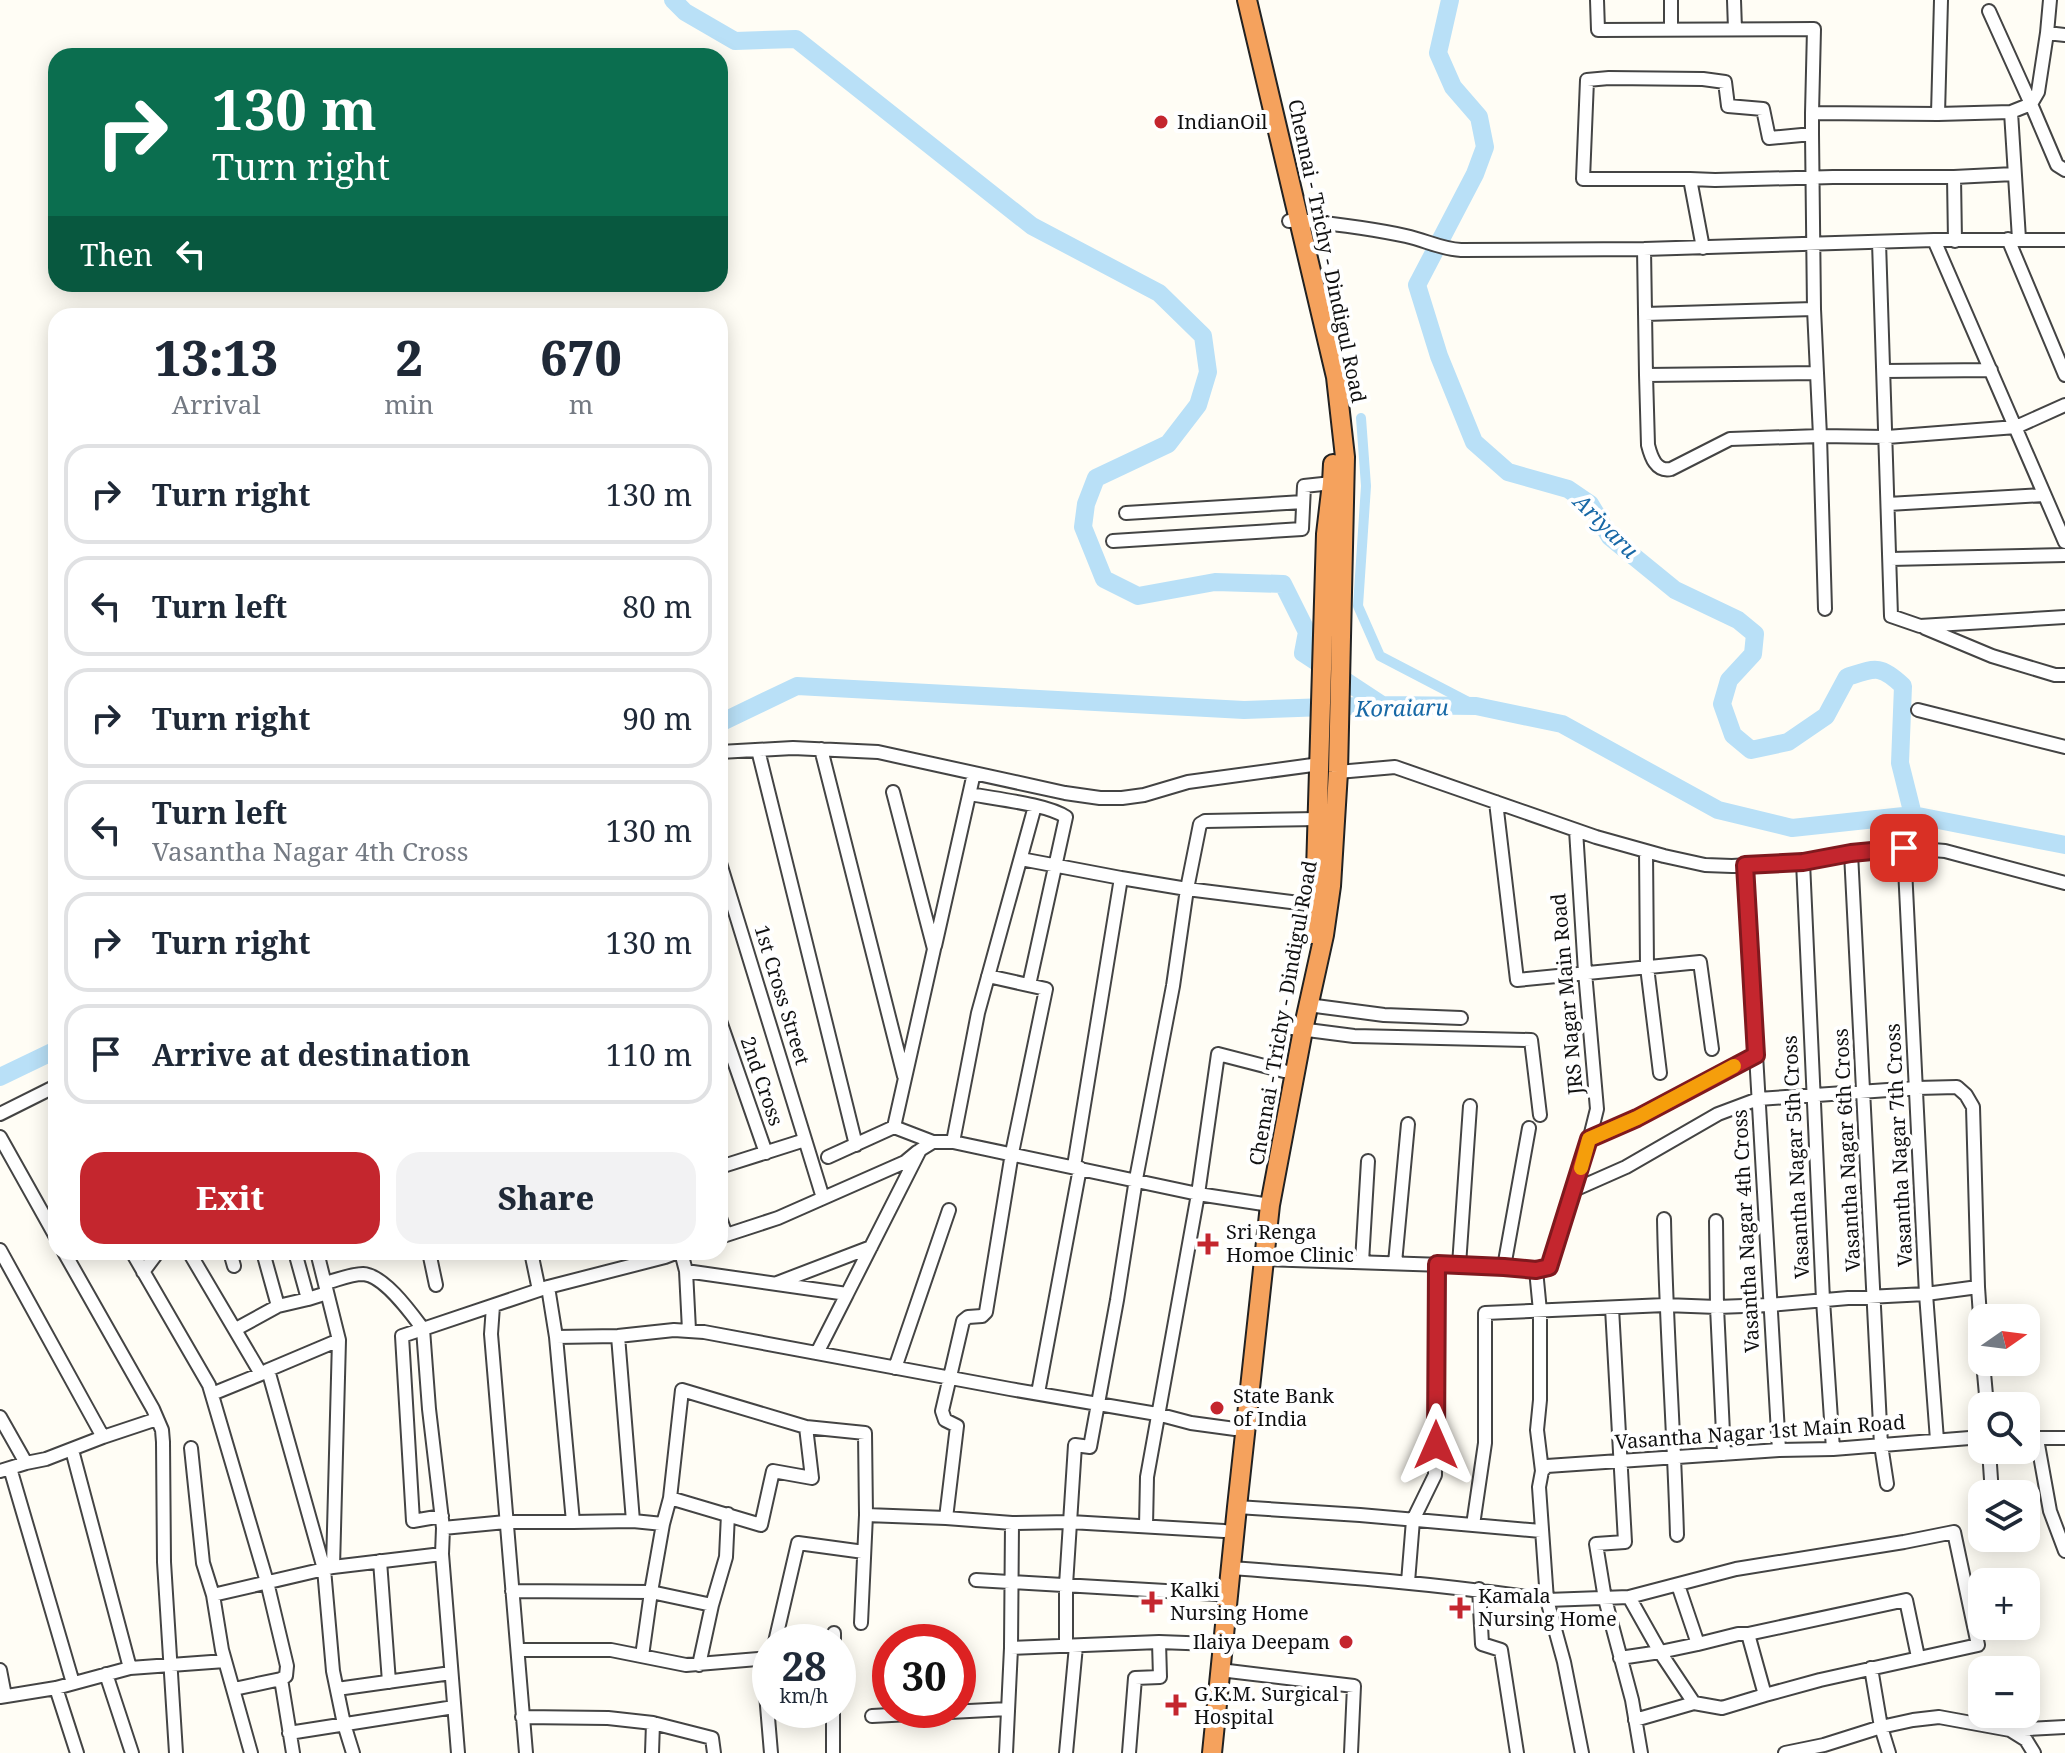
<!DOCTYPE html>
<meta charset="utf-8">
<style>
:root{--surface:#fff;--page:#f2f2f3;--text:#1f2937;--muted:#747a83;--line:#e0e1e3;--accent:#c4262e}
body{margin:0;font-family:"Noto Serif",serif;background:var(--page);color:var(--text);height:100vh;display:flex;flex-direction:column;font-size:30px;white-space:nowrap}
*{box-sizing:border-box;margin:0}
p{font-size:26px;color:var(--muted)}
.icon{flex:none;width:44px;height:44px;fill:none;stroke:currentColor;stroke-width:2;stroke-linecap:round;stroke-linejoin:round}
.map{position:relative;flex:1;overflow:hidden}
.details{position:absolute;left:48px;top:308px;width:680px;height:952px;display:flex;flex-direction:column;background:var(--surface);border-radius:24px;box-shadow:0 4px 20px #0003}
.details>*{flex:none}
.guide{position:absolute;left:48px;top:48px;width:680px;height:244px;border-radius:24px;box-shadow:0 4px 20px #0003;background:#0b6e4f;color:#fff;overflow:hidden}
.needle{width:52px;rotate:76deg}
.controls{position:absolute;left:1968px;top:1304px;display:grid;gap:16px}
.controls a{display:grid;place-items:center;width:72px;height:72px;border-radius:16px;background:var(--surface);box-shadow:0 4px 20px #0003;font-size:40px}
.speed{position:absolute;left:752px;top:1624px;display:flex;gap:16px;font-size:40px;font-weight:700;text-align:center}
.speed>*{display:grid;place-content:center;width:104px;height:104px;border-radius:50%;background:var(--surface);box-shadow:0 4px 20px #0003;line-height:1}
.speed small{font-size:20px;font-weight:400}
.speed .limit{border:12px solid #d22;background:#fff;color:#111}
.pin{position:absolute;display:grid;place-items:center;width:68px;height:68px;color:#fff;margin:-34px;border-radius:16px;box-shadow:0 4px 12px #0006}
.me{position:absolute;width:88px;margin:-44px;rotate:0deg;stroke-linejoin:round;filter:drop-shadow(0 0 6px #0008)}
.turn{display:flex;align-items:center;gap:28px;height:168px;padding:0 32px;font-size:36px}
.turn .icon{width:104px;height:104px;stroke-width:2.5}
.turn b{display:block;font-size:56px;line-height:68px}
.then{display:flex;align-items:center;height:76px;padding:0 32px;background:#0003;gap:16px;font-size:30px}
.eta{display:flex;justify-content:space-evenly;align-items:center;height:136px;text-align:center}
.eta b{font-size:48px;font-weight:800;line-height:56px}
.cta{display:flex;gap:16px;margin-top:auto;padding:16px 32px}
.cta a{flex:1;height:92px;border-radius:24px;background:var(--accent);color:#fff;font-size:32px;font-weight:800;line-height:92px;text-align:center}
.cta a+a{background:var(--page);color:var(--text)}
ul{padding:0;list-style:none}
li{display:flex;align-items:center;gap:24px;height:100px;margin:0 16px 12px;padding:0 16px;border:4px solid var(--line);border-radius:24px}
li div{flex:1}
li b{display:block;font-size:30px}
li em{font-style:normal}
.map>svg:first-child{display:block}
</style>
<div class="map">
<svg width="2065" height="1753" viewBox="0 0 2065 1753">
<rect width="100%" height="100%" fill="#fffdf5"/>
<g fill="none" stroke-linecap="round" stroke-linejoin="round">
<path stroke="#b9e0f7" stroke-width="10" d="M1361,418L1366,486L1358,606L1380,656L1476,706"/>
<path stroke="#b9e0f7" stroke-width="18" d="M673,0L685,12L735,41L796,39L1032,226L1159,293L1203,336L1208,372L1198,405L1168,444L1096,478L1086,504L1083,527L1104,579L1138,596L1215,582L1283,584L1307,632L1303,653L1382,705
M1450,0L1438,53L1453,87L1479,117L1485,147L1475,174L1417,285L1439,356L1474,442L1508,472L1568,489L1590,504L1610,537L1675,590L1738,620L1755,634L1753,654L1729,680L1722,704L1733,735L1751,750L1788,742L1826,716L1847,677C1875,668 1880,664 1903,686L1900,763L1913,815
M720,723L797,686L1244,710L1382,705L1476,706L1562,724L1718,810L1792,828L1913,815L2065,845
M0,1077L56,1050"/>
<g stroke="#444" stroke-width="16">
<path id="minor" d="M1597,0L1598,30L1814,29L1812,113
M1671,0V29
M1734,0L1735,29
M1989,11L2031,104L2011,112
M2047,33L2050,0
M2065,35L2047,33L2038,92L2031,104L2057,165L2065,170
M1938,114L1941,0
M1812,134V113L1938,114L2011,112L2019,239
M1954,177L2014,174
M1690,179L1715,180L1833,177H1954L1955,241
M1289,221L1299,220C1335,224 1370,228 1406,236C1425,240 1441,249 1461,250L1644,249L1934,240H2065
M2008,239L2065,375
M1934,240L2065,542
M1879,242L1891,616L1920,626L2065,617
M1644,249L1646,375L1817,373L1814,309L1812,134L1769,138L1763,109L1728,106L1725,82L1703,79L1609,78L1587,80L1583,179H1690L1703,248
M1645,314L1814,309
M1884,371L1991,370
M1817,373L1820,436L1887,437L2016,427L2065,405
M1646,375L1648,445C1651,457 1656,472 1671,469L1730,439L1820,436L1825,609
M1888,504L2044,495
M1126,513L1303,502
M1113,541L1302,529L1304,486L1332,483
M1890,559L2065,555
M1925,628L1992,656L2055,675H2065
M1918,710L2065,747
M821,749L904,1076
M758,750L856,1145
M720,752L793,748L878,752L1065,793L1100,798H1122L1144,795L1188,782L1320,764
M1338,772L1395,767L1596,837L1664,856L1705,865L1732,866L1803,862L1896,847L1945,851L2065,883
M893,792L934,949L894,1127
M970,794C995,799 1047,804 1066,817L1029,985
M1496,802L1517,980L1700,962L1712,1049
M1904,848L1926,1294L1937,1440
M1646,851L1647,967L1660,1073
M1851,853L1881,1445L1887,1484
M1021,859L1121,878
M1803,862L1823,1300L1833,1449
M720,863L823,1198
M1745,865L1779,1450
M1315,905L1187,889L1200,824L1205,821L1318,819
M935,946L974,773
M1308,1005L1384,1015L1461,1018
M720,1021L766,1153
M1292,1028L1354,1036L1531,1040L1540,1115
M0,1114L56,1086
M0,1137L56,1237
M1589,1139L1637,1118L1756,1055
M953,1142L978,1013L1035,806
M828,1157L894,1127L933,1142
M720,1167L805,1140
M1574,1190L1626,1167L1718,1114L1758,1099L1917,1088L1957,1087L1966,1095L1973,1107L1978,1287L1982,1345
M720,1218L726,1235
M1664,1219C1666,1325 1674,1430 1677,1535
M1716,1221L1717,1307L1724,1454
M720,1237L778,1218L905,1162L917,1152
M0,1250L103,1437
M64,1252L153,1409L162,1430L163,1442L164,1562L176,1753
M132,1252L209,1385L267,1582L287,1666L286,1676L281,1679
M189,1252L261,1374L268,1370L324,1569L333,1671L344,1724L353,1753
M230,1252L234,1266
M263,1252L278,1306
M295,1252L308,1299L327,1293
M317,1252L339,1340L333,1567
M429,1252L436,1285
M531,1252L539,1290
M681,1252L686,1271L847,1294L920,1150L933,1142H953L1198,1194L1270,1205
M1263,1259L1504,1267L1536,1270L1549,1267L1586,1153L1597,1109L1585,972L1576,830
M1362,1262L1368,1161
M1395,1263L1408,1124
M1459,1265L1470,1106
M1504,1267L1529,1128
M1536,1270L1540,1311V1400L1537,1430L1542,1471L1539,1487L1547,1600L1629,1597L1736,1569L1904,1542L1954,1532L1978,1645L1820,1680L1765,1695L1748,1634L1906,1600L1918,1657
M686,1271L689,1330
M143,1272L158,1252
M325,1283C337,1280 351,1274 363,1274C384,1275 411,1313 423,1329L402,1336L413,1521L442,1516
M777,1283L871,1247
M493,1306L491,1334L526,1753
M1612,1308L1625,1542L1596,1544L1605,1599L1632,1700L1641,1753
M236,1329L278,1306L308,1299
M618,1336L633,1521
M556,1337L618,1336L674,1330L704,1332L1010,1389L1157,1414L1191,1423L1235,1429
M817,1353L847,1294
M1983,1362L1987,1406
M895,1368L949,1210
M268,1370L339,1340
M1038,1393L1080,1168
M212,1394L261,1374
M0,1417L26,1463
M806,1427L865,1433L866,1515L861,1623
M2026,1438H2065
M2037,1439L2050,1511L2065,1551
M191,1448L203,1563L213,1595L222,1650L251,1753
M72,1450L130,1668
M1989,1450L1992,1494
M10,1468L73,1683
M0,1471L26,1463L46,1459L103,1437L157,1419
M1542,1471L1547,1466L1779,1450L1833,1449L1982,1437
M1237,1507L1360,1515L1541,1531
M866,1515L946,1518L1012,1523L1070,1522L1224,1531
M946,1518L957,1426L945,1420L942,1411L963,1321L968,1317L982,1316L986,1312L1012,1153L1046,989L988,976
M663,1524L670,1498L682,1390L806,1427L812,1478L773,1471L761,1525L670,1498
M1473,1525L1485,1443V1313L1665,1305L1717,1307L1770,1305L1848,1298L1926,1294L1978,1287
M1146,1526L1147,1477L1198,1194L1218,1054L1284,1071
M443,1528L506,1522H573L556,1337L548,1287
M380,1561L389,1682
M1231,1568C1337,1576 1442,1584 1547,1600L1564,1662L1582,1753
M976,1580L1217,1594
M1408,1582L1413,1520L1435,1475L1437,1264
M1678,1585L1698,1644L1738,1634H1748
M1479,1589L1482,1644L1501,1650L1517,1753
M512,1591L651,1592L663,1524L633,1521L573,1522
M213,1595L333,1567L442,1554
M1629,1597L1660,1652L1694,1703L1722,1708L1765,1695
M775,1642L798,1543L864,1552
M834,1642V1633
M1066,1646V1585L1075,1445L1090,1447L1117,1300L1136,1179L1173,986L1187,889L1121,878L1074,1166
M1011,1648L1159,1642L1213,1644
M518,1650H611L686,1665L770,1658
M642,1656L651,1592L712,1605
M1620,1658L1660,1652L1698,1644
M770,1662L765,1682L771,1753
M699,1665L712,1605L726,1557L728,1514
M1871,1668L1881,1727L1889,1753
M0,1670L5,1696
M1220,1670L1354,1686L1351,1753
M106,1674L132,1753
M56,1688L77,1753
M234,1689L281,1679L293,1753
M337,1689L451,1673
M0,1697L56,1688L130,1668L225,1661
M872,1716L1008,1709
M522,1717L608,1718L653,1723L712,1738L714,1753
M1635,1720L1694,1703
M2010,1730L2065,1727
M289,1733L454,1707
M458,1753L442,1554L443,1528L429,1409L423,1329L548,1287L665,1257L678,1252
M652,1753L653,1723
M833,1753V1710
M1006,1753L1011,1648L1012,1523
M1066,1753L1076,1646
M1129,1753L1135,1678L1160,1677L1159,1642
M1785,1753L1824,1745L1881,1727L1913,1720L1939,1717L2010,1730L2026,1740L2034,1753"/>
</g>
<g stroke="#222" stroke-width="22">
<path id="highway" d="M1312,934L1315,905L1326,534L1332,483L1333,464
M1212,1753L1237,1507L1270,1205L1303,1030L1324,935L1331,886L1338,772L1345,457L1336,377L1247,0"/>
</g>
<use href="#minor" stroke="#fff" stroke-width="12"/>
<use href="#highway" stroke="#f5a25d" stroke-width="18"/>
</g>
<g fill="none" stroke-linecap="round" stroke-linejoin="round">
<g stroke="#7f191e" stroke-width="20">
<path id="route" d="M1436,1445L1437,1264L1504,1267L1536,1270L1549,1267L1589,1139L1637,1118L1756,1055L1745,865L1803,862L1851,853L1904,848"/>
</g>
<use href="#route" stroke="#c4262e" stroke-width="14"/>
<path stroke="#f59e0b" stroke-width="14" d="M1581,1168L1589,1139L1637,1118L1734,1066"/>
</g>
<g fill="#c4262e" stroke="#fff" stroke-width="3">
<circle cx="1161" cy="122" r="8"/>
<path d="M1204 1232h8v8h8v8h-8v8h-8v-8h-8v-8h8z"/>
<circle cx="1217" cy="1408" r="8"/>
<path d="M1148 1590h8v8h8v8h-8v8h-8v-8h-8v-8h8z"/>
<path d="M1456 1596h8v8h8v8h-8v8h-8v-8h-8v-8h8z"/>
<circle cx="1346" cy="1642" r="8"/>
<path d="M1172 1693h8v8h8v8h-8v8h-8v-8h-8v-8h8z"/>
</g>
<g text-anchor="middle" stroke-width="8" stroke-linejoin="round" paint-order="stroke">
<g font-size="20" fill="#111" stroke="#fff" text-anchor="start">
<text x="1177" y="129">IndianOil</text>
<text x="1226" y="1239">Sri Renga<tspan x="1226" dy="23">Homoe Clinic</tspan></text>
<text x="1233" y="1403">State Bank<tspan x="1233" dy="23">of India</tspan></text>
<text x="1170" y="1597">Kalki<tspan x="1170" dy="23">Nursing Home</tspan></text>
<text x="1478" y="1603">Kamala<tspan x="1478" dy="23">Nursing Home</tspan></text>
<text x="1330" y="1649" text-anchor="end">Ilaiya Deepam</text>
<text x="1194" y="1701">G.K.M. Surgical<tspan x="1194" dy="23">Hospital</tspan></text>
</g>
<g font-size="20" fill="#111" stroke="#fff">
<text transform="translate(1327 251) rotate(78)" y="7">Chennai - Trichy - Dindigul Road</text>
<text transform="translate(1567 994) rotate(-95)" y="7">JRS Nagar Main Road</text>
<text transform="translate(782 995) rotate(73)" y="7">1st Cross Street</text>
<text transform="translate(1283 1013) rotate(-80)" y="7">Chennai - Trichy - Dindigul Road</text>
<text transform="translate(762 1081) rotate(71)" y="7">2nd Cross</text>
<text transform="translate(1899 1145) rotate(-93)" y="7">Vasantha Nagar 7th Cross</text>
<text transform="translate(1847 1150) rotate(-93)" y="7">Vasantha Nagar 6th Cross</text>
<text transform="translate(1796 1157) rotate(-93)" y="7">Vasantha Nagar 5th Cross</text>
<text transform="translate(1746 1231) rotate(-93)" y="7">Vasantha Nagar 4th Cross</text>
<text transform="translate(1760 1432) rotate(-4)" y="7">Vasantha Nagar 1st Main Road</text>
</g>
<g font-size="22" font-style="italic" fill="#1768a6" stroke="#fff">
<text transform="translate(1606 526) rotate(45)" y="8">Ariyaru</text>
<text transform="translate(1402 708) rotate(-1)" y="8">Koraiaru</text>
</g>
</g>
</svg>
<div class="controls">
<a><svg class="needle" viewBox="-14 -14 28 28"><path d="M0-13l5 13h-10z" fill="#e53935"/><path d="M0 13l5-13h-10z" fill="#747a83"/></svg></a>
<a><svg class="icon" aria-label="search" viewBox="0 0 24 24"><circle cx="10" cy="10" r="6"/><path d="M15 15l6 6"/></svg></a>
<a><svg class="icon" aria-label="layers" viewBox="0 0 24 24"><path d="M12 4l9 5-9 5-9-5zM3 14l9 5 9-5"/></svg></a>
<a>+</a>
<a>−</a>
</div>
<div class="speed"><div>28<small>km/h</small></div><div class="limit">30</div></div>
<div class="pin" style="left:1904px;top:848px;background:#d93025"><svg class="icon" aria-label="arrive" viewBox="0 0 24 24"><path d="M6 21V4h12l-3 4 3 4H6"/></svg></div>
<svg class="me" style="left:1436px;top:1445px" viewBox="-20 -20 40 40"><path d="M0-17L14 15 0 8-14 15z" fill="#c4262e" stroke="#fff" stroke-width="4"/></svg>
<div class="guide">
<div class="turn"><svg class="icon" aria-label="right" viewBox="0 0 24 24"><path d="M7 20v-9h11M14 6l5 5-5 5"/></svg><div><b>130 m</b>Turn right</div></div>
<div class="then">Then<svg class="icon" aria-label="left" viewBox="0 0 24 24"><path d="M17 20v-9H6M10 6l-5 5 5 5"/></svg></div>
</div>
<section class="details">
<div class="eta">
<div><b>13:13</b><p>Arrival</p></div>
<div><b>2</b><p>min</p></div>
<div><b>670</b><p>m</p></div>
</div>
<ul>
<li><svg class="icon" aria-label="right" viewBox="0 0 24 24"><path d="M7 20v-9h11M14 6l5 5-5 5"/></svg><div><b>Turn right</b></div><em>130 m</em></li>
<li><svg class="icon" aria-label="left" viewBox="0 0 24 24"><path d="M17 20v-9H6M10 6l-5 5 5 5"/></svg><div><b>Turn left</b></div><em>80 m</em></li>
<li><svg class="icon" aria-label="right" viewBox="0 0 24 24"><path d="M7 20v-9h11M14 6l5 5-5 5"/></svg><div><b>Turn right</b></div><em>90 m</em></li>
<li><svg class="icon" aria-label="left" viewBox="0 0 24 24"><path d="M17 20v-9H6M10 6l-5 5 5 5"/></svg><div><b>Turn left</b><p>Vasantha Nagar 4th Cross</p></div><em>130 m</em></li>
<li><svg class="icon" aria-label="right" viewBox="0 0 24 24"><path d="M7 20v-9h11M14 6l5 5-5 5"/></svg><div><b>Turn right</b></div><em>130 m</em></li>
<li><svg class="icon" aria-label="arrive" viewBox="0 0 24 24"><path d="M6 21V4h12l-3 4 3 4H6"/></svg><div><b>Arrive at destination</b></div><em>110 m</em></li>
</ul>
<div class="cta"><a>Exit</a><a>Share</a></div>
</section>
</div>
